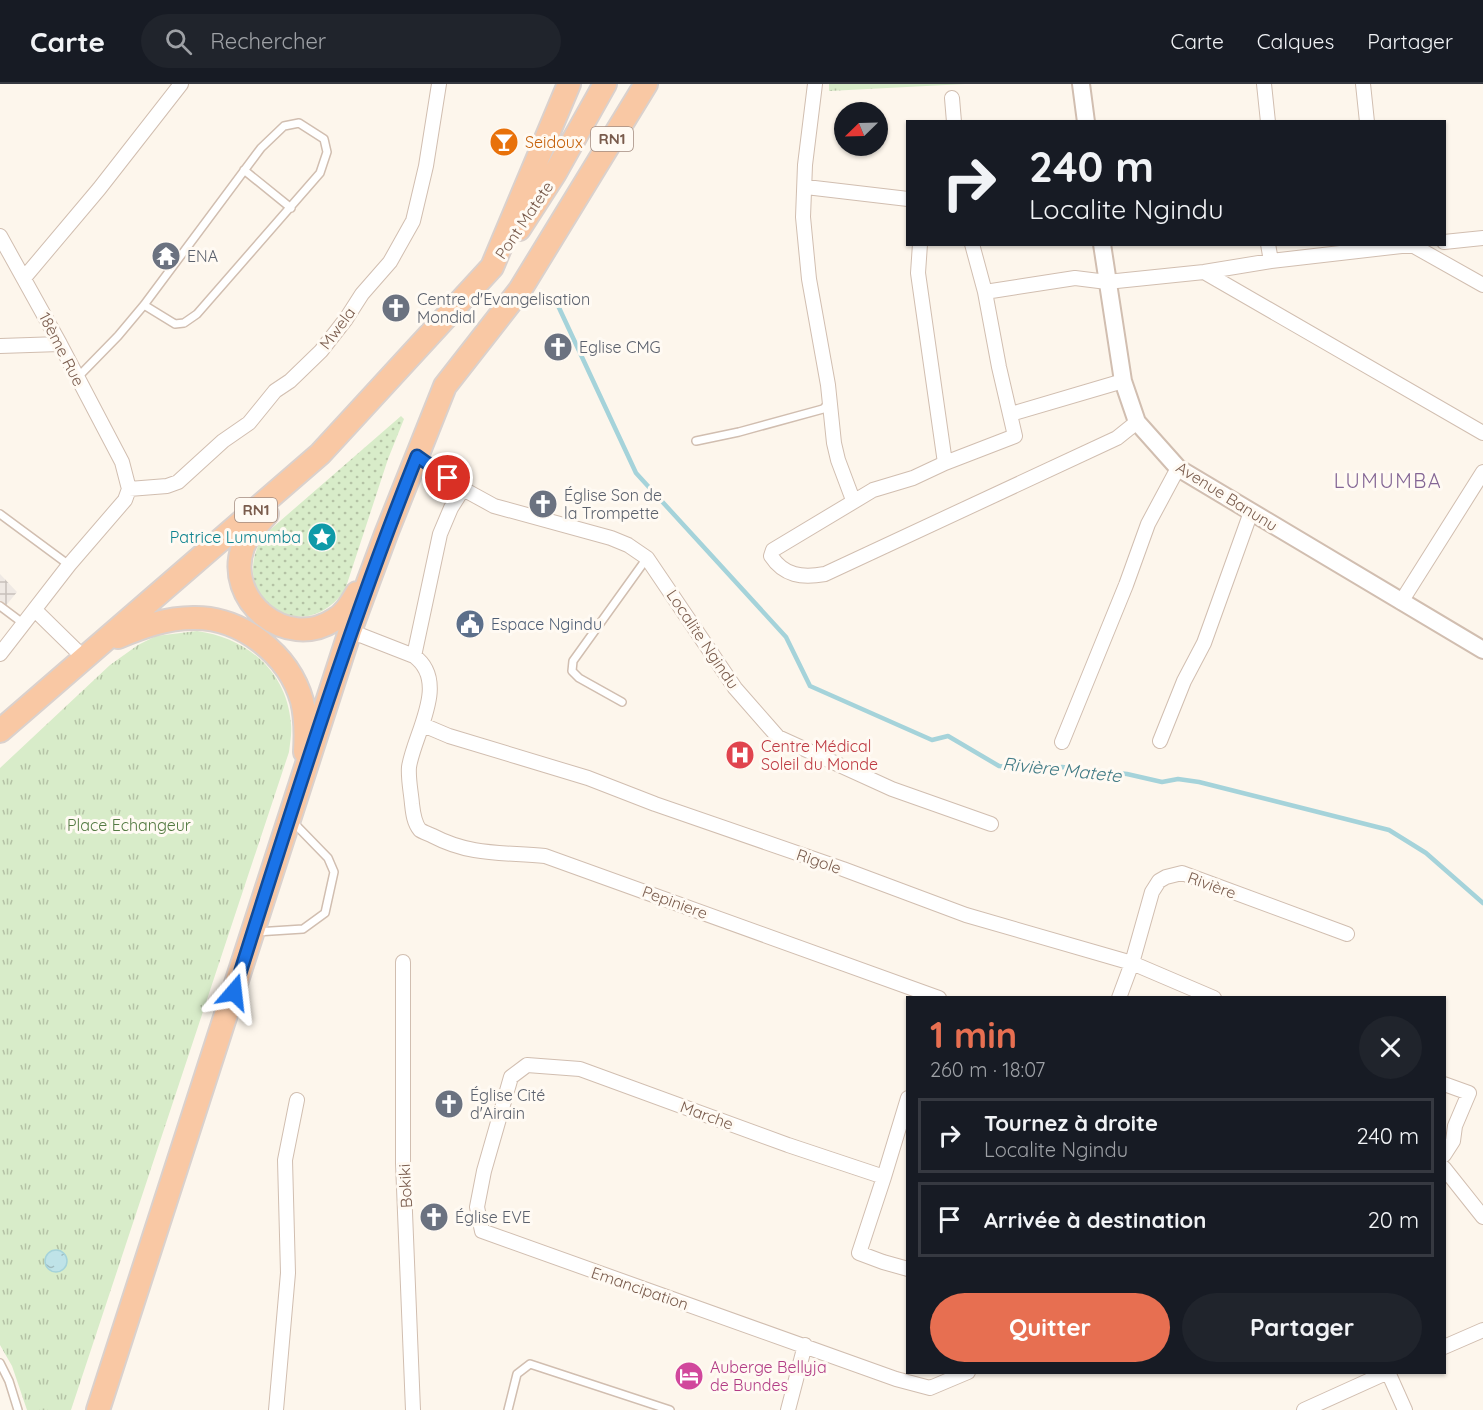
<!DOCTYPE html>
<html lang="fr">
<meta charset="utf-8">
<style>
:root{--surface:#171b24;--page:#20242c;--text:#f1f3f6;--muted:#9ea1a6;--line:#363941;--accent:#e76f51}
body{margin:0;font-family:Quicksand,sans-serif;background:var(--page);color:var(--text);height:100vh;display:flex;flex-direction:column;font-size:22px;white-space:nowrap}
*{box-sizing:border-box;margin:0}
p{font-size:20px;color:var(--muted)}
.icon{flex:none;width:33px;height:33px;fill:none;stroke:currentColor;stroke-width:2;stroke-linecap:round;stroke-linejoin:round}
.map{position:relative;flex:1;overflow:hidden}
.sheet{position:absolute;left:906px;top:912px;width:540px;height:378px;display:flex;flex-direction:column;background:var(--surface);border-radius:0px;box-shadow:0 2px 4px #0004}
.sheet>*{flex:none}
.banner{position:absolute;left:906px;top:36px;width:540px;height:126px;border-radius:0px;box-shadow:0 2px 4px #0004;background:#171b24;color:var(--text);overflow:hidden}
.needle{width:39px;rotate:247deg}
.buttons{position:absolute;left:834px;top:18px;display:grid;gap:12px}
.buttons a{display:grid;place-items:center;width:54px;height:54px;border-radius:50%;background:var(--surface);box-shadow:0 2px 4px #0004;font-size:30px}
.pin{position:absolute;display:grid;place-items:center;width:51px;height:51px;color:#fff;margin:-26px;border:3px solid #fff;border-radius:50%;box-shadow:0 2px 6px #0007}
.me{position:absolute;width:66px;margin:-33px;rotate:17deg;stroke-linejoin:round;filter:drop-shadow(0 0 4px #0008)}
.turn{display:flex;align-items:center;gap:21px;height:126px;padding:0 24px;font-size:27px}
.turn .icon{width:78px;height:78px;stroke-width:2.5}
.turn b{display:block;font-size:42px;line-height:51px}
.round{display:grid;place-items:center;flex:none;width:63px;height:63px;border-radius:32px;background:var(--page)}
.summary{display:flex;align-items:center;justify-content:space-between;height:102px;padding:0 24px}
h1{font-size:36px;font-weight:700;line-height:45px;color:var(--accent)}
.action{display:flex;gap:12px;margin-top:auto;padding:12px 24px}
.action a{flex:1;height:69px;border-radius:36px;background:var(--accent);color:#fff;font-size:24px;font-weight:700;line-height:69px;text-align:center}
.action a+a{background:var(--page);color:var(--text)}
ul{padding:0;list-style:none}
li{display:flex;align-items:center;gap:18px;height:75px;margin:0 12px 9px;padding:0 12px;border:3px solid var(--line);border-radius:0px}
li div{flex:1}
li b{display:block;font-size:22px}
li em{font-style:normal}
header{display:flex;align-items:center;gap:36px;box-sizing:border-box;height:84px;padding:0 30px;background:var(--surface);border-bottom:2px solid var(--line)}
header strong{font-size:28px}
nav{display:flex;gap:33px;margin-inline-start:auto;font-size:21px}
.search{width:420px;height:54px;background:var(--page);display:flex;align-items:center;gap:15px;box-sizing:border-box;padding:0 21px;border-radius:33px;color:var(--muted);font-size:22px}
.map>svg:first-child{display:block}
</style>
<header>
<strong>Carte</strong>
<div class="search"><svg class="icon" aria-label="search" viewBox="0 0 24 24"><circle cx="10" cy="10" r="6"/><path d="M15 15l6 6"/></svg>Rechercher</div>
<nav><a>Carte</a><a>Calques</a><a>Partager</a></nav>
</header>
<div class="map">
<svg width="1483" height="1326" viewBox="0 0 1483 1326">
<defs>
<pattern id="industrial-grid" width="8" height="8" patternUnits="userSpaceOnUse" patternTransform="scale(1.5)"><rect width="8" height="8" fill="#efe9e4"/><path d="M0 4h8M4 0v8" fill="none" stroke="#c7c0bb"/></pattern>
<pattern id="grass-dots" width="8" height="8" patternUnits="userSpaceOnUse" patternTransform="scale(1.5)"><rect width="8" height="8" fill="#d8ecc9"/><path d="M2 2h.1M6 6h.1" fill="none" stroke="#b4c2a5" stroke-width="1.8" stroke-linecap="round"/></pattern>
<pattern id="park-tufts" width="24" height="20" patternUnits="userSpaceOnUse" patternTransform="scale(1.5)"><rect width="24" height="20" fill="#d8ecc9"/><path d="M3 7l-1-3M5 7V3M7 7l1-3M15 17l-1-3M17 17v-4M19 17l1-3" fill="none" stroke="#b4c2a5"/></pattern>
<pattern id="water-ripples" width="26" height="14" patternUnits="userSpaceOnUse" patternTransform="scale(1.5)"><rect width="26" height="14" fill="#bfe3e8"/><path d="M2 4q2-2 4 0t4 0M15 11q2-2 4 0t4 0" fill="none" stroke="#a0bbbe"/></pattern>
</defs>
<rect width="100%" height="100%" fill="#fdf6ec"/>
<path fill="url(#industrial-grid)" d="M0,490L17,508L0,529Z"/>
<path fill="url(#grass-dots)" d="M401,332L404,335L388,375L345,506C302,567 224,513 264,451Z"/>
<path fill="url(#park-tufts)" d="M829,0H965L829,7Z
M197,547C247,554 287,587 291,640C292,649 290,659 289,668L71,1326H27L12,1282L0,1261V684L110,581L138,561L156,552Z"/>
<path fill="url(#water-ripples)" stroke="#a5d3da" stroke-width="1.5" d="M45 1177a11 11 0 1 1 22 0a11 11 0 1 1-22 0Z"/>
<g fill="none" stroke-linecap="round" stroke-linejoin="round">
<path stroke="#a5d3da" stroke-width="4.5" d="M554,213L636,389L786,553L810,602L932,656L948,652L999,682L1041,686L1062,683L1127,690L1162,698L1178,695L1199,698L1389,746L1426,769L1483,819"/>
<g stroke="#d1beb0" stroke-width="10">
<path id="service" d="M244,86L291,124
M77,294L118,252L144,221L261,64L284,42L299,39L324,55L327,68L320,89L197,230L184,239L175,240L144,221
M696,357L739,348L823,325L830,318
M0,430L69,481
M0,522L24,540
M622,618L579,594L572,587L573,577L647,474
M256,848L303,845L325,829L334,788L328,774L292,737
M0,1279L9,1297L18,1326
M508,1326L517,1290L530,1280L670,1326"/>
</g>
<g stroke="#d1beb0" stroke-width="16">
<path id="minor" d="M815,0L805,81L803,133L809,195L828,301L834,359L838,376L853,416
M1264,0L1268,38
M1363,0L1367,38
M952,14L954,38
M806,103L908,115
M0,152L60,260L122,378L129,405L125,416L69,481L0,570
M1444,158L1483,154
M920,160L918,189L945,379
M972,160L985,208L999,283L1015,352L945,379L913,394L873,406L773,466L771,472C784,492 802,494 825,490L1117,354L1137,338
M1268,160L1271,177
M1412,161L1483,201
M1204,188L1483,349
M24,194L99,105L181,0
M985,208L1075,194L1107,198L1204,188L1271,177L1419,160
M0,262L60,260
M1011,330L1123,297
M417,372L463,405L494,422L611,454L628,461L647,474L735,604L778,653L892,705L991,740
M129,405L167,402L178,398L223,357L249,339L275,307L290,297L321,267L346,235L362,210L390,178L413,137L426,82L439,0
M1401,518L1483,388
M35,526L84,574
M350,547L414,572C450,598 414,650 409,683C408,695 411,708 412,720C413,729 414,739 420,746C423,748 429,750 433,752C471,772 504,768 545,772L939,914
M414,572L440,450L451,424L463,405
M423,641L449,652L588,694L655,720L843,785L966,831L1132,879L1214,914
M1160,657L1184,597L1204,559L1251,428
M1062,658L1126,501L1148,440L1178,384
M403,878V1079L413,1326
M1119,914L1132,879L1152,808L1159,797L1166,793L1182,789L1347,850
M1444,1000L1469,1009L1455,1042L1453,1057L1444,1071
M908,1014L884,1093L859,1169L883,1178L908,1185
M1444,1084L1483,1133
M884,1093L788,1061L580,985L527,981L511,993L484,1087L477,1123L482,1147L896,1295L930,1304L968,1288
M1444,1263L1483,1246
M1388,1288L1405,1326
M276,1326L288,1189L285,1076L297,1016
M788,1326L805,1261
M1304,1326L1388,1288"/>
</g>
<g stroke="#d1beb0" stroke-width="20">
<path id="tertiary" d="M1081,0L1086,38
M1102,160L1123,297L1137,338L1178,384L1483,566"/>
</g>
<g stroke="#dad1cd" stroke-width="26">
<path id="trunk" d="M519,145L555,89L605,0
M267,430C258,440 248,450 243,463C224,516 286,567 334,536C345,530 351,519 357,509
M118,553C142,543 166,534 193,534C242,533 289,571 302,617C306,633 306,651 305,668
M0,647L320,370L492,183L569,0
M98,1326L350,547L386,450L445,302L520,206L646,0"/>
</g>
<use href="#service" stroke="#fff" stroke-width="7"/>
<use href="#minor" stroke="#fff" stroke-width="14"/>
<use href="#tertiary" stroke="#fff" stroke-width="16"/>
<use href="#trunk" stroke="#f9c8a4" stroke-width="22"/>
</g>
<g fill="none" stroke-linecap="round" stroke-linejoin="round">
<g stroke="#114b97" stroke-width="15">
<path id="route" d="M234,908C291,728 347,547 417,372L448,394"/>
</g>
<use href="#route" stroke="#1a73e8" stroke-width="10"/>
</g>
<defs>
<g id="bar-disc" transform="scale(1.5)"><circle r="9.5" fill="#e8710a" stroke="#fffaf3"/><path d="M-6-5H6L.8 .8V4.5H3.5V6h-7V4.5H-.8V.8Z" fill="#fff"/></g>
<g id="temple-disc" transform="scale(1.5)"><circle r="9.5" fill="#6b7280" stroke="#fffaf3"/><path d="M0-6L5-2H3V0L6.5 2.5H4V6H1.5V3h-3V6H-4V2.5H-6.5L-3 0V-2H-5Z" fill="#fff"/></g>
<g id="church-disc" transform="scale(1.5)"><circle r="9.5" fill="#6b7280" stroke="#fffaf3"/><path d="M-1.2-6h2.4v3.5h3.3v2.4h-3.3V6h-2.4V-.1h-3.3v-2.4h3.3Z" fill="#fff"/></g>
<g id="sight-disc" transform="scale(1.5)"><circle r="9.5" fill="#0f9aa8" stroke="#fffaf3"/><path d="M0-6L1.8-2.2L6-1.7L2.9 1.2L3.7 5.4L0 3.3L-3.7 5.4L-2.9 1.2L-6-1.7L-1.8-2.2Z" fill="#fff"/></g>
<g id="civic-disc" transform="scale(1.5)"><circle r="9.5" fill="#5c6f8a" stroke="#fffaf3"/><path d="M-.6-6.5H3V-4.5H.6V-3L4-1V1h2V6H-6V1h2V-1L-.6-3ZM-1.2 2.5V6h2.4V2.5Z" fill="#fff"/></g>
<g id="hospital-disc" transform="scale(1.5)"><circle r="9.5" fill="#e0444e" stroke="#fffaf3"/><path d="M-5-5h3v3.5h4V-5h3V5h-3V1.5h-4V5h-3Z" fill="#fff"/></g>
<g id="hotel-disc" transform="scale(1.5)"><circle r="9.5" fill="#d1479c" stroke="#fffaf3"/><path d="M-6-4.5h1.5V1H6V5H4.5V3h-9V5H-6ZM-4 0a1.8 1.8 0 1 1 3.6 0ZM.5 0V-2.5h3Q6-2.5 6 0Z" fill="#fff"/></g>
</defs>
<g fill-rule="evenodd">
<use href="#bar-disc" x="504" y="58"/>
<use href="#temple-disc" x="166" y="172"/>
<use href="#church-disc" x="396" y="224"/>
<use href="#church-disc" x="558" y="263"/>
<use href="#church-disc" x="543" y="420"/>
<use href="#sight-disc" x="322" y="453"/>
<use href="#civic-disc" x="470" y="540"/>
<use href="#hospital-disc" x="740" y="671"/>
<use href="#church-disc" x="449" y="1020"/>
<use href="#church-disc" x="434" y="1133"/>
<use href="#hotel-disc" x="689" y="1292"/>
</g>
<g text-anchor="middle" stroke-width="6" stroke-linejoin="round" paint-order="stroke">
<g fill="#fffaf3" stroke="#a28b7f" stroke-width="1.5">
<rect x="591" y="43" width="42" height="24" rx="4.5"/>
<rect x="235" y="414" width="42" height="24" rx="4.5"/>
</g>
<g font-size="15" font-weight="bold" fill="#7a5c4d">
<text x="612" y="60">RN1</text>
<text x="256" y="431">RN1</text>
</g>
<g font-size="16" fill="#c56008" stroke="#fffaf3" text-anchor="start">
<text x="525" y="64">Seidoux</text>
</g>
<g font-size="16" fill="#7a5c4d" stroke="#fffaf3">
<text transform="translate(524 136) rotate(-56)" y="6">Pont Matete</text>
<text transform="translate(337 244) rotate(-53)" y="6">Mwela</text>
<text transform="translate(62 265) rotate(63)" y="6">18ème Rue</text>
<text transform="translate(1227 412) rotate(32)" y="6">Avenue Banunu</text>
<text transform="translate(703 555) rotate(56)" y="6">Localite Ngindu</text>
<text transform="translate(819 777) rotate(19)" y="6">Rigole</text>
<text transform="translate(1212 801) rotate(20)" y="6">Rivière</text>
<text transform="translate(675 818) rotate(20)" y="6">Pepiniere</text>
<text transform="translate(707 1031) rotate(20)" y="6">Marche</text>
<text transform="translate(405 1102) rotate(-93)" y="6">Bokiki</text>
<text transform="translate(640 1204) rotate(19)" y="6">Emancipation</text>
</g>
<g font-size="16" fill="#5b616d" stroke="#fffaf3" text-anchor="start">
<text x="187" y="178">ENA</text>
<text x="417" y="221">Centre d'Evangelisation<tspan x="417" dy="18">Mondial</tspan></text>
<text x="579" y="269">Eglise CMG</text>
<text x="564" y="417">Église Son de<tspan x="564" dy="18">la Trompette</tspan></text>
<text x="470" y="1017">Église Cité<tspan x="470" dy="18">d'Airain</tspan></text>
<text x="455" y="1139">Église EVE</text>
</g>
<g font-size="16" fill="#0d838f" stroke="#fffaf3" text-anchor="end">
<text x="301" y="459">Patrice Lumumba</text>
</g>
<g font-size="16" fill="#4e5e75" stroke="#fffaf3" text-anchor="start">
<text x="491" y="546">Espace Ngindu</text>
</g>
<g font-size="16" fill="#be3a42" stroke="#fffaf3" text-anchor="start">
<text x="761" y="668">Centre Médical<tspan x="761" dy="18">Soleil du Monde</tspan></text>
</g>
<g font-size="16" fill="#537a41" stroke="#fffaf3">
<text x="129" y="747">Place Echangeur</text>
</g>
<g font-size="16" fill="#b23c85" stroke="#fffaf3" text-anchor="start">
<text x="710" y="1289">Auberge Bellyja<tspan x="710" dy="18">de Bundes</tspan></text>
</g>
<g font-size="18" font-style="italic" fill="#437c86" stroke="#fffaf3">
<text transform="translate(1062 686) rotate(6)" y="6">Rivière Matete</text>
</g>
<g font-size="20" letter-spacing="1.5" fill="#846695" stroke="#fffaf3">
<text x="1388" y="404">LUMUMBA</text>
</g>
</g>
</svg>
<div class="buttons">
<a><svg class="needle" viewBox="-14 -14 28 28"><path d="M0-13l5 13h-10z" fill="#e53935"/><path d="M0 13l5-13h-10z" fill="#9ea1a6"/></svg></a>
</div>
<div class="pin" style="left:448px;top:394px;background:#d93025"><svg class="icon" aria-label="arrive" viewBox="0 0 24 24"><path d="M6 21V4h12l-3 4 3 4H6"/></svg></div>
<svg class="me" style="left:234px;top:908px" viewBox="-20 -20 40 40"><path d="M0-17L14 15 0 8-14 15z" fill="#1a73e8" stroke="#fff" stroke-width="4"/></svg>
<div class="banner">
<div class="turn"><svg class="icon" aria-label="right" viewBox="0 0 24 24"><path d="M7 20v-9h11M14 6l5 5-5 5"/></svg><div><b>240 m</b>Localite Ngindu</div></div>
</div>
<section class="sheet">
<div class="summary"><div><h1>1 min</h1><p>260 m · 18:07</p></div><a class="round"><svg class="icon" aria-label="close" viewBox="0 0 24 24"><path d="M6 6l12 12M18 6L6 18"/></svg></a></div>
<ul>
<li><svg class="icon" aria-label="right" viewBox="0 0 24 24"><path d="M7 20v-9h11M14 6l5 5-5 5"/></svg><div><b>Tournez à droite</b><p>Localite Ngindu</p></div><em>240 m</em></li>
<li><svg class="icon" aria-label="arrive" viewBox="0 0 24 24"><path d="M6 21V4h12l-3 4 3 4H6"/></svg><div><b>Arrivée à destination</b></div><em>20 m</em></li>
</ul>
<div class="action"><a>Quitter</a><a>Partager</a></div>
</section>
</div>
